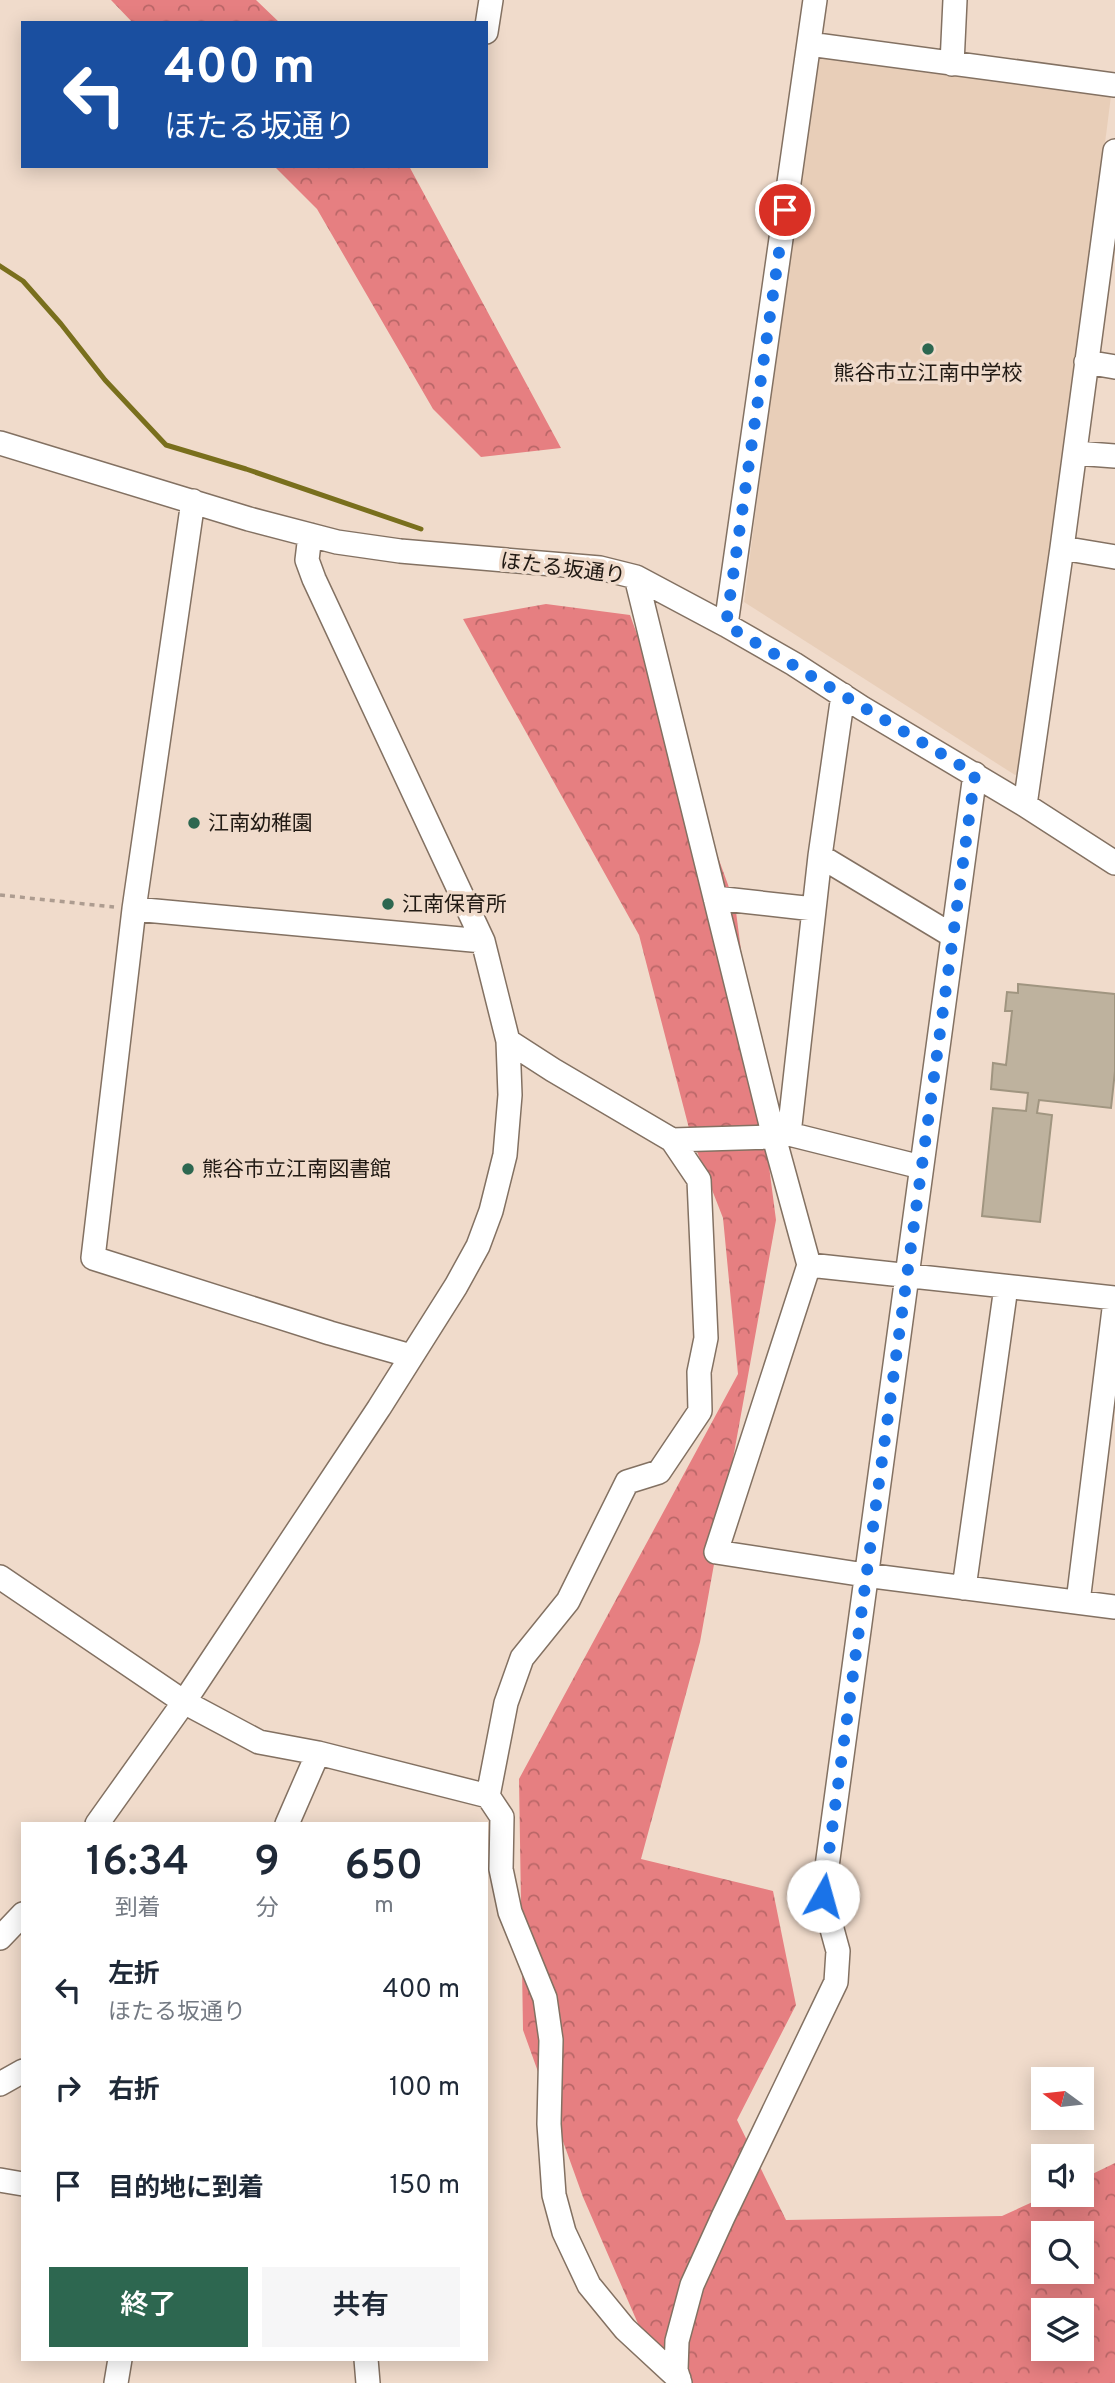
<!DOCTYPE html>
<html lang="ja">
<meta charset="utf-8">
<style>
:root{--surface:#fff;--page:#f6f6f7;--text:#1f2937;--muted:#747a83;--accent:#2d6750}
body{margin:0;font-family:Overpass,"Noto Sans JP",sans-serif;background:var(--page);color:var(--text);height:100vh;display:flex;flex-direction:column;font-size:26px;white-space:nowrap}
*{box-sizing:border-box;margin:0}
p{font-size:23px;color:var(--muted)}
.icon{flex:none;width:38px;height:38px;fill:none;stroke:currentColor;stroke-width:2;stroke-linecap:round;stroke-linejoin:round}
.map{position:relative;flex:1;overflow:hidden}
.panel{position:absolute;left:21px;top:1822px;width:467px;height:539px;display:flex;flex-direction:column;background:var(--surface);border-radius:0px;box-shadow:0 4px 18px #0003}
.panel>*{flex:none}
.guide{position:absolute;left:21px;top:21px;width:467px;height:147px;border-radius:0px;box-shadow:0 4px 18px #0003;background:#1a4fa0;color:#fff;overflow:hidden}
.needle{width:46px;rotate:285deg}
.buttons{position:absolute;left:1031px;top:2067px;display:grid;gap:14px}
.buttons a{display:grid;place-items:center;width:63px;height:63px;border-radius:0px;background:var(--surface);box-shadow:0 4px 18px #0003;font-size:35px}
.pin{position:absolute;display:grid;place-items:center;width:60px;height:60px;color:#fff;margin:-30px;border:4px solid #fff;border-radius:50%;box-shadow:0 2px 7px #0007}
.me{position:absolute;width:77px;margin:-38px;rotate:7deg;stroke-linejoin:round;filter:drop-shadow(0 0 5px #0008)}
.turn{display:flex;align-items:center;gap:24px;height:147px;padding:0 28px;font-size:32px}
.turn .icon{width:91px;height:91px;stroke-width:2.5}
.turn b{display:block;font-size:49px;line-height:60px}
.eta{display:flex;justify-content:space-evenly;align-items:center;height:119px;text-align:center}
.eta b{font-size:42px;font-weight:600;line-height:49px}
.action{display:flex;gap:14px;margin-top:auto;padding:14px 28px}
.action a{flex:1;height:80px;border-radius:0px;background:var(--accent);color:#fff;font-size:28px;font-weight:600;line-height:80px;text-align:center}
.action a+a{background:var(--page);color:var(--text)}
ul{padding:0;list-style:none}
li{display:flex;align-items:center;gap:21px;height:98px;padding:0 28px}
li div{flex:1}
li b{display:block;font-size:26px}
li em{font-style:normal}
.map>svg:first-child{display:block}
</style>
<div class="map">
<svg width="1115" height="2383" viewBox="0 0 1115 2383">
<defs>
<pattern id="forest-crowns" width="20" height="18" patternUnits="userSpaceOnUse" patternTransform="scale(1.75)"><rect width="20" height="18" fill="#e67f81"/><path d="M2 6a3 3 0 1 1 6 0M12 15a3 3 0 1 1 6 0" fill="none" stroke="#ba6768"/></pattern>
</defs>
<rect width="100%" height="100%" fill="#f0dbcb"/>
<path fill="#e8ceb8" d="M815,51L1111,96L1025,771L1015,775L744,602Z"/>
<path fill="url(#forest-crowns)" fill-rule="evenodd" d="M111,0H256L280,23H133Z
M274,166H409L561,448L481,457L433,409L317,209Z
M546,604L630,615L735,904L776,1220L700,1642L641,1859L773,1891L796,2005L737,2120L786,2220L1002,2216L1048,2195L1082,2194V2179L1115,2163V2383H669L652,2356L583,2197L523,2030L519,1779L738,1374L723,1218L691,1136L639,935L463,619ZM1043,2233H1082V2272H1043ZM1043,2310H1082V2348H1043Z"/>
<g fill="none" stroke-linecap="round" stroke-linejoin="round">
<path stroke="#796f1d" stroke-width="5" d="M0,266L23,281L61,324L105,380L166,445L246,469L421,529"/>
</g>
<path fill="#beb29e" stroke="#a09580" stroke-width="2" d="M1018,984L1115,994V1071L1111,1108L1039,1100L1037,1113L1052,1115L1040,1222L982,1216L993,1108L1026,1111L1028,1093L991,1089L993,1063L1006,1065L1012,1011H1005L1007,992L1018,993Z"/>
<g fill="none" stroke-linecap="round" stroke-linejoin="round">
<g stroke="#837162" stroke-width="26">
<path id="minor" d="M486,32L491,0
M809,44L1115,85
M952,64L955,0
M1086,362L1115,367
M0,443L249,519L337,542L400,551L600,568L636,577L726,625L794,664L862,708L1025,805L1115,863
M1075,453L1115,456
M193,501L134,909L93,1258L330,1333L411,1356
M1062,548L1115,557
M636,577L774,1137L809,1265
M726,625L815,0
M1025,805L1062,548L1115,151
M820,856L953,936
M715,898L814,909
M134,909L483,941
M789,1134L820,856L843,695
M672,1140L774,1137L789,1134L921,1167
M1115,1298L809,1265L716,1552L865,1575L1115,1607
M0,1577L184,1702L259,1742L318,1753L488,1796L502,1817L501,1869L510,1912L545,1998L551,2040L549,2124L554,2195L564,2232L589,2285L625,2329L679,2379
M964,1588L1006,1287
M1078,1602L1115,1301
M488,1796L506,1703L522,1658L568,1601L627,1482L659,1472L700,1411L699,1372L706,1338L699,1180L672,1140L553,1070L508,1041
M97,1824L184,1702L379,1408L456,1286L478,1246L491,1211L505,1155L510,1095L508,1041L483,941L314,579L307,560L310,535
M287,1824L318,1753
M0,1938L23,1914
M0,2084L23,2071
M0,2180L23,2184
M366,2359L368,2383
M116,2383L120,2359
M680,2383L676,2370L677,2341L692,2285L723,2217L836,1982L838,1951L823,1896L975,774"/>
</g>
<path stroke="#ad9c90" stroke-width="3.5" stroke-dasharray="5 5" stroke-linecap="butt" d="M0,895L114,907"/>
<use href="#minor" stroke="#fff" stroke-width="23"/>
</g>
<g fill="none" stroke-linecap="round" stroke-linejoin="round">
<path stroke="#1a73e8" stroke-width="12" stroke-dasharray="0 21.6" d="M785,210L726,625L975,774L823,1896"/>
</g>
<g fill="#2d6750" stroke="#f0dbcb" stroke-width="2.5">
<circle cx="928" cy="349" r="7"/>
<circle cx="194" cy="823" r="7"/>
<circle cx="388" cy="904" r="7"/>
<circle cx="188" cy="1169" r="7"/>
</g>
<g text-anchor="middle" stroke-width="7" stroke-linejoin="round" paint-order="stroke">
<g font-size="21" fill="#211a14" stroke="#f0dbcb" text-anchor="start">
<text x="928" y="380" text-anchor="middle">熊谷市立江南中学校</text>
<text x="208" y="830">江南幼稚園</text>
<text x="402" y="911">江南保育所</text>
<text x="202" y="1176">熊谷市立江南図書館</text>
</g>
<g font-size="21" fill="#211a14" stroke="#f0dbcb">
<text transform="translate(563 568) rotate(7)" y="7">ほたる坂通り</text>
</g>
</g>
</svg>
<div class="buttons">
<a><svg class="needle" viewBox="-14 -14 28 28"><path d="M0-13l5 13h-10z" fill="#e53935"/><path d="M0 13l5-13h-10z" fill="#747a83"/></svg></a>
<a><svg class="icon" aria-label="sound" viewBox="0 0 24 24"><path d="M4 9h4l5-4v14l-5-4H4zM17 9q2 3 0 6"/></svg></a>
<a><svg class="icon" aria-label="search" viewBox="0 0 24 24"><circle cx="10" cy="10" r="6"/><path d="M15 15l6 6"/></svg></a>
<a><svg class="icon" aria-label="layers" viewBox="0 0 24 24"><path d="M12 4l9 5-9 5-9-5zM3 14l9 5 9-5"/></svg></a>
</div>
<div class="pin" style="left:785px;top:210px;background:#d93025"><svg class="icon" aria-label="arrive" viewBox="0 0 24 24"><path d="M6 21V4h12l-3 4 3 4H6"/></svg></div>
<svg class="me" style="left:823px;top:1896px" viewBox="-20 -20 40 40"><circle r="19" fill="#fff"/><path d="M0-13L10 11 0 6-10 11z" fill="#1a73e8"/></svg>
<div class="guide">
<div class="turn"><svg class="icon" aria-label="left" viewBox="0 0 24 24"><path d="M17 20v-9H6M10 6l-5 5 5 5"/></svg><div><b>400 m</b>ほたる坂通り</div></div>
</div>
<section class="panel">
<div class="eta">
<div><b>16:34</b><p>到着</p></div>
<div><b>9</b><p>分</p></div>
<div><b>650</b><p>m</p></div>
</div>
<ul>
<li><svg class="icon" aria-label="left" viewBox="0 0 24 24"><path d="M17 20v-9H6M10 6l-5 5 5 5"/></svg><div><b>左折</b><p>ほたる坂通り</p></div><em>400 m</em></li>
<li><svg class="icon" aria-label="right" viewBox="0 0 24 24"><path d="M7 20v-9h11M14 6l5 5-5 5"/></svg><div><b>右折</b></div><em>100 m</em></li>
<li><svg class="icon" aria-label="arrive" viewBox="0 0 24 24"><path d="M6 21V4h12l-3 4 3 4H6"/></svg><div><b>目的地に到着</b></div><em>150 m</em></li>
</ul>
<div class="action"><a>終了</a><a>共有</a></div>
</section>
</div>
